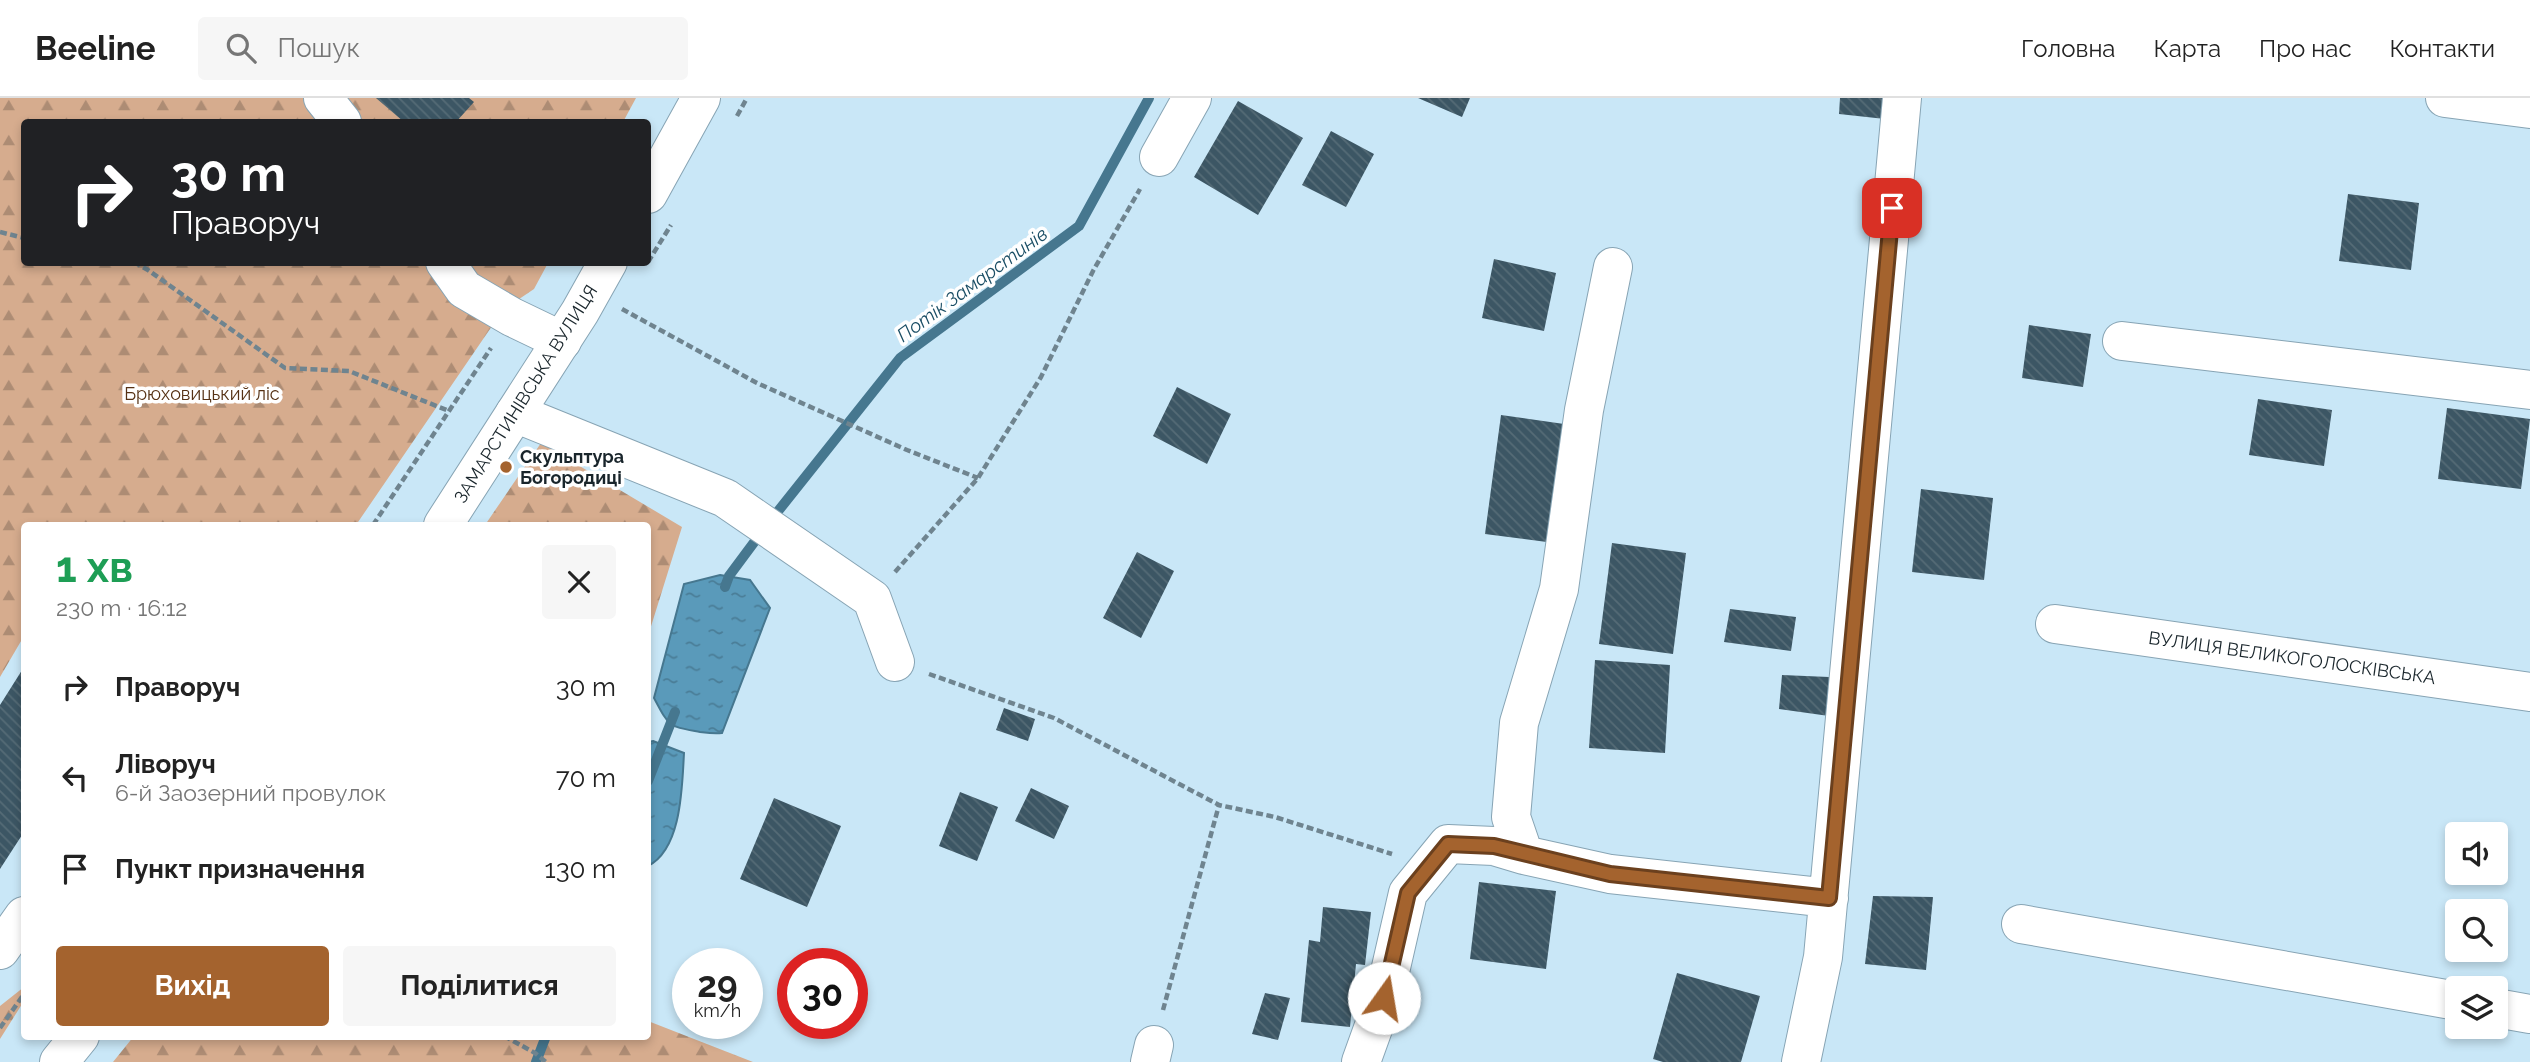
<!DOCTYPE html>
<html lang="uk">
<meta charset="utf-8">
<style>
:root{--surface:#fff;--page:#f6f6f6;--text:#222;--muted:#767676;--line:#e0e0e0;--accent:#a4632e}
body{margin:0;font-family:Raleway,sans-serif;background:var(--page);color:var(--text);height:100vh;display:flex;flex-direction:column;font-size:26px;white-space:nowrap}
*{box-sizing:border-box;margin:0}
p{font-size:23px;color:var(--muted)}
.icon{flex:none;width:38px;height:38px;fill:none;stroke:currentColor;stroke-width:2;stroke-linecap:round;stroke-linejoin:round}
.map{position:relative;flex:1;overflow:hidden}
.details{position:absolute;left:21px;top:424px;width:630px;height:518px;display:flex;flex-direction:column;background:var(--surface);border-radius:7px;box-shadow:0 4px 10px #0003}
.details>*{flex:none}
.guide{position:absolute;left:21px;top:21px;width:630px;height:147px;border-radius:7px;box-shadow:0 4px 10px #0003;background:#202124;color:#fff;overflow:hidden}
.buttons{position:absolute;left:2445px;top:724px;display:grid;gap:14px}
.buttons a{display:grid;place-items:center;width:63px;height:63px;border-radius:7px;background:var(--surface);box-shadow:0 4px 10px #0003;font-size:35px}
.speed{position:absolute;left:672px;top:850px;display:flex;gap:14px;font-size:35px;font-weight:700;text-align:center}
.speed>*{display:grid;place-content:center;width:91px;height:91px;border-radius:50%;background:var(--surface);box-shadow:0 4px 10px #0003;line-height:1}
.speed small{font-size:18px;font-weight:400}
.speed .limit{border:10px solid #d22;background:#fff;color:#111}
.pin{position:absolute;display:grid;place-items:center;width:60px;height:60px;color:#fff;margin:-30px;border-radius:14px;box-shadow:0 4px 10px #0006}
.me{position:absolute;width:77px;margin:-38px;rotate:13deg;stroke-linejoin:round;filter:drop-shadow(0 0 5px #0008)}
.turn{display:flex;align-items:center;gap:24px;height:147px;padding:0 35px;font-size:32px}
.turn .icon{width:91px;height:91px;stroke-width:2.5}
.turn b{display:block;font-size:49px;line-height:60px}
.round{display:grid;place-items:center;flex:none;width:74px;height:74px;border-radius:7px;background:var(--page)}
.overview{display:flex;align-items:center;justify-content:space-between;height:119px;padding:0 35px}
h1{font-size:42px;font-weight:700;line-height:52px;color:#1e9e55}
.button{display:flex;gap:14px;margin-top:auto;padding:14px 35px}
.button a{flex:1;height:80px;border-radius:7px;background:var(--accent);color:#fff;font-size:28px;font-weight:700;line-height:80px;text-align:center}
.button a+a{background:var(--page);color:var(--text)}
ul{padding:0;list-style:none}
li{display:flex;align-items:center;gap:21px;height:91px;padding:0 35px}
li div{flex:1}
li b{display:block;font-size:26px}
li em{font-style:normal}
header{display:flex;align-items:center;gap:42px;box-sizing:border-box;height:98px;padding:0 35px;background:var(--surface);border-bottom:2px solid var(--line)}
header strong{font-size:33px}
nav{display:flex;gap:38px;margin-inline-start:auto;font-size:24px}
.search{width:490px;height:63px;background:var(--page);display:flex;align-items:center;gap:18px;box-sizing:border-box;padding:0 24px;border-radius:7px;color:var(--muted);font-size:26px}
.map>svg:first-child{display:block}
</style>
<header>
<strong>Beeline</strong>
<div class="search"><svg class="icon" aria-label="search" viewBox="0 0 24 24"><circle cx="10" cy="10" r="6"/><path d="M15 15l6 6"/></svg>Пошук</div>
<nav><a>Головна</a><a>Карта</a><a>Про нас</a><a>Контакти</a></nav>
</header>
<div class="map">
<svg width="2530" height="964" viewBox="0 0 2530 964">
<defs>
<pattern id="forest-firs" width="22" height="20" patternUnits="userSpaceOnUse" patternTransform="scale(1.75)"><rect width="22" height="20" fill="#d6ac8e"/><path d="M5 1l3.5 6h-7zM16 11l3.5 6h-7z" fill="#ad8c74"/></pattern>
<pattern id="water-ripples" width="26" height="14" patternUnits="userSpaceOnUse" patternTransform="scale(1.75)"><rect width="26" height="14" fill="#5a9aba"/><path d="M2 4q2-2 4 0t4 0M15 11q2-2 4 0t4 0" fill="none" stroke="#4a7d97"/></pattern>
<pattern id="building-back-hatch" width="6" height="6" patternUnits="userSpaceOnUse" patternTransform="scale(1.75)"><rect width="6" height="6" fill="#3c5664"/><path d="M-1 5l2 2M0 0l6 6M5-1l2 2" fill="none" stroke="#556b76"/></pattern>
</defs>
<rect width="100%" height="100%" fill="#c9e7f7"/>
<path fill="url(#forest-firs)" d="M0,0H636L623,24H24V164L548,165L534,191L503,212L356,427H24V538L0,579Z
M541,345L682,429L648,538V427H485Z
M24,889V903L0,941V908Z
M648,923L753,964H113L134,938H648Z"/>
<path fill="url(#water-ripples)" stroke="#46778f" stroke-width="2" d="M720,477L750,482L770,510L722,635C714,636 708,635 700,634C668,628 670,630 654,600L684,486Z
M653,643L684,655C682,688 682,751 648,768V644Z"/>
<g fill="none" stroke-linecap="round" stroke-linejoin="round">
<path stroke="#46778f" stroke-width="10" d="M771,422L900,260L1079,128L1149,0
M725,489L729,478L761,435
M648,683L675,614
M536,964L546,938"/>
</g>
<path fill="url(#building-back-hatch)" d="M376,0H469L474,4L456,24H404Z
M1418,0H1470L1462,19Z
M1840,0H1887L1885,21L1839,16Z
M1238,3L1303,40L1258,117L1194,79Z
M1331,33L1374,56L1346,109L1302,87Z
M2348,96L2419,105L2411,172L2339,163Z
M1494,161L1556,175L1544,233L1482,220Z
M2029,227L2091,236L2083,289L2022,280Z
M1177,289L1231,316L1207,366L1153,338Z
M2258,301L2332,312L2324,368L2249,357Z
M2447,310L2530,321L2521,391L2438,381Z
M1501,317L1578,328L1562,446L1485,436Z
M1921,391L1993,400L1984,482L1912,474Z
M1612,445L1686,455L1673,556L1599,546Z
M1137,454L1174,473L1141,540L1103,520Z
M1730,511L1796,519L1791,553L1724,544Z
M1595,562L1670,567L1665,655L1589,650Z
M24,569V734L0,771V607Z
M1782,577L1829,579V618L1779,611Z
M1004,610L1035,621L1028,643L996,632Z
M1031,690L1069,708L1054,741L1015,723Z
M960,694L998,709L977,763L939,748Z
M774,700L841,728L807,809L740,781Z
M1479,784L1556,793L1546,871L1470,861Z
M1873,798L1933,799L1926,872L1865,866Z
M1323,809L1371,814L1365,867L1356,866L1350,929L1301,924L1309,842L1320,844Z
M1677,875L1760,898L1741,964H1663L1653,961Z
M1265,895L1290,900L1278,942L1252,936Z"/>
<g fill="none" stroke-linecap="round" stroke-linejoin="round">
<g stroke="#87a4b4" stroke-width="40">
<path id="minor" d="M323,0L342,24
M2445,0L2530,11
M1159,59L1192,0
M445,164L464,191L512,219L562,243
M1613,169L1584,312L1559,491L1519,625L1511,719L1524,757L1610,776L1829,800
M2122,243L2530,292
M515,315L725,400L872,501L895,564
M2055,526L2530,594
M2021,826L2457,903
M0,852L24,818
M2496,910L2530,916
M1150,964L1154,947
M1361,964L1384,900L1408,795L1448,746L1494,748L1524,757
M1801,964L1823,859L1902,0"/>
</g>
<g stroke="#87a4b4" stroke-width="40">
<path id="major" d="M648,96L701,0
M443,427L580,214L608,164
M59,964L80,938"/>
</g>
<path stroke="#6f848f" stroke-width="4.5" stroke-dasharray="7 3.5" stroke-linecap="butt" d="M737,18L747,0
M0,134L24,140
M134,164L148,172L285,270L349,273L449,313
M648,164L671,127
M622,211L757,285L907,352L978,380
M373,427L491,250
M895,474L978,380L1041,279L1093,173L1140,91
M929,576L1054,620L1219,707L1275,719L1392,756
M1163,912L1219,707
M0,930L24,896
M504,938L535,955L546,964"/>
<use href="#minor" stroke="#fff" stroke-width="38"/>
<use href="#major" stroke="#fff" stroke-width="38"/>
</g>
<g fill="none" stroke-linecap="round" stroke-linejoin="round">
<g stroke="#6b401e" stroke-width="18">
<path id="route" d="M1384,900L1408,795L1448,746L1494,748L1610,776L1829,800L1892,110"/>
</g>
<use href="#route" stroke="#a4632e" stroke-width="12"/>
</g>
<circle fill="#a4632e" stroke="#fff" stroke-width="2.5" cx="506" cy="369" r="7"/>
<g text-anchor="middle" stroke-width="7" stroke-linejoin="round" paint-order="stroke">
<g font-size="18" fill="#563215" stroke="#fff">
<text x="202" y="302">Брюховицький ліс</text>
</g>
<g font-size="18" fill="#19252b" stroke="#fff">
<text transform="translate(526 296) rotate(-58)" y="6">ЗАМАРСТИНІВСЬКА ВУЛИЦЯ</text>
<text transform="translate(2292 560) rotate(8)" y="6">ВУЛИЦЯ ВЕЛИКОГОЛОСКІВСЬКА</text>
</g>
<g font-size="18" font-weight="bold" fill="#19252b" stroke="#fff" text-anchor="start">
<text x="520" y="365">Скульптура<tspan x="520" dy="21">Богородиці</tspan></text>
</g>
<g font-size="19" font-style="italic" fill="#194d64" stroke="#fff">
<text transform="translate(972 186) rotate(-36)" y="7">Потік Замарстинів</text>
</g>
</g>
</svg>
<div class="buttons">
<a><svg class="icon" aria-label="sound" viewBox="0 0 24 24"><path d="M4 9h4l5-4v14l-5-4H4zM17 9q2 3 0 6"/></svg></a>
<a><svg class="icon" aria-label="search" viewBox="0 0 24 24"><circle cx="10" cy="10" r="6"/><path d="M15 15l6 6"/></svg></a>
<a><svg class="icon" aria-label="layers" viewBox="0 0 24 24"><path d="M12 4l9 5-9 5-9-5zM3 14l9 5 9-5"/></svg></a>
</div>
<div class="speed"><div>29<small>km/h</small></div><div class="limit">30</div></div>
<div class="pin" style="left:1892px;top:110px;background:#d93025"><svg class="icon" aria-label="arrive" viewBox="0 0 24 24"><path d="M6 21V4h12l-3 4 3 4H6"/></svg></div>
<svg class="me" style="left:1384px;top:900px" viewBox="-20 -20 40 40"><circle r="19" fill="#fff"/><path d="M0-13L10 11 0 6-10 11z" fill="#a4632e"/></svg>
<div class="guide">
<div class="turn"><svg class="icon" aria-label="right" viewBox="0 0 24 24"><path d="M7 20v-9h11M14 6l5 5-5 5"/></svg><div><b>30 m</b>Праворуч</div></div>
</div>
<section class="details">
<div class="overview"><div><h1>1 хв</h1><p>230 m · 16:12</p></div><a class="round"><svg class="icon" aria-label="close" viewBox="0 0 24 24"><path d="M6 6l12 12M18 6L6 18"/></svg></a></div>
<ul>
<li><svg class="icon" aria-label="right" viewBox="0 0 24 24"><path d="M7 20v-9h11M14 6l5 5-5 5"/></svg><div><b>Праворуч</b></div><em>30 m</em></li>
<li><svg class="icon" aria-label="left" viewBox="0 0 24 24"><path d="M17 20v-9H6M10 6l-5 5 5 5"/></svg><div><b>Ліворуч</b><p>6-й Заозерний провулок</p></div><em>70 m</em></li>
<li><svg class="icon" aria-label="arrive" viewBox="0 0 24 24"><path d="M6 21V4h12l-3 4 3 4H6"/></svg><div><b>Пункт призначення</b></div><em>130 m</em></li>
</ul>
<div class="button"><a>Вихід</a><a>Поділитися</a></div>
</section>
</div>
